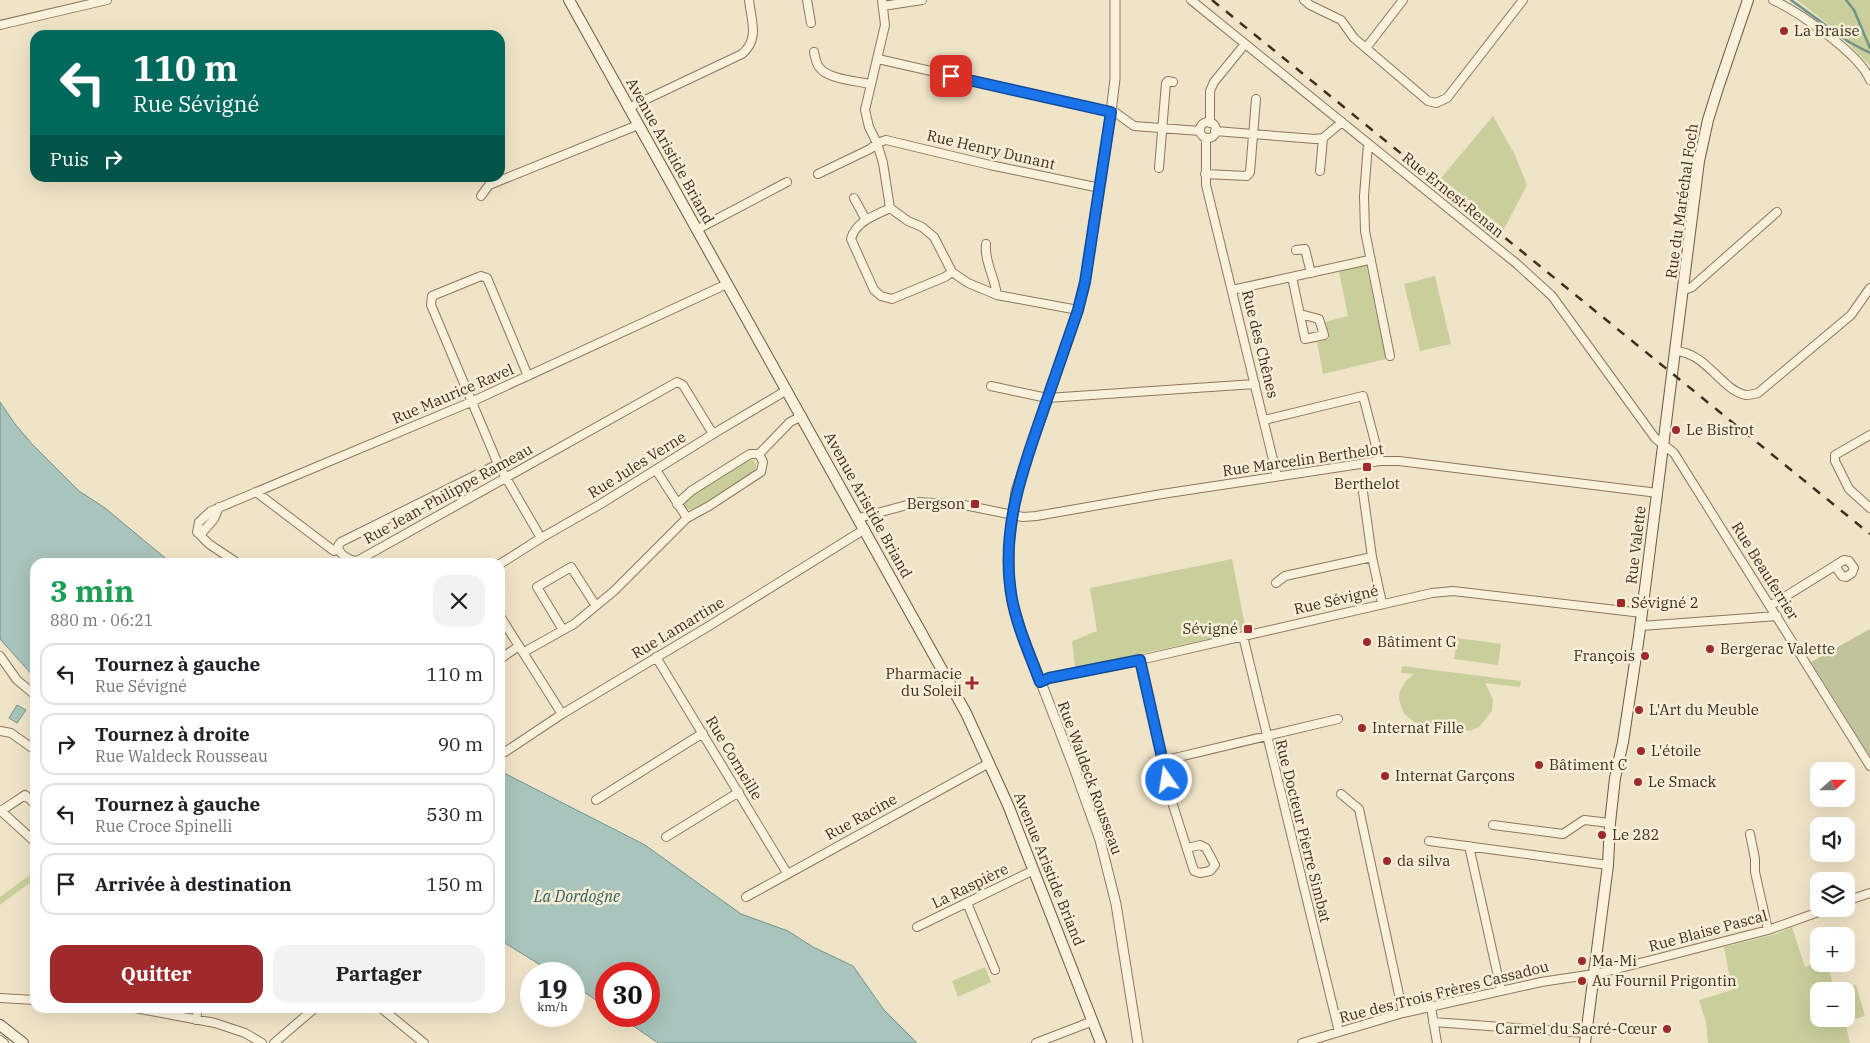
<!DOCTYPE html>
<html lang="fr">
<meta charset="utf-8">
<style>
:root{--surface:#fff;--page:#f2f2f2;--text:#202124;--muted:#757577;--line:#e0e0e0;--accent:#9e2a2b}
body{margin:0;font-family:"IBM Plex Serif",serif;background:var(--page);color:var(--text);height:100vh;display:flex;flex-direction:column;font-size:19px;white-space:nowrap}
*{box-sizing:border-box;margin:0}
p{font-size:16px;color:var(--muted)}
.icon{flex:none;width:28px;height:28px;fill:none;stroke:currentColor;stroke-width:2;stroke-linecap:round;stroke-linejoin:round}
.map{position:relative;flex:1;overflow:hidden}
.panel{position:absolute;left:30px;top:558px;width:475px;height:455px;display:flex;flex-direction:column;background:var(--surface);border-radius:15px;box-shadow:0 5px 20px #0002}
.panel>*{flex:none}
.top-card{position:absolute;left:30px;top:30px;width:475px;height:152px;border-radius:15px;box-shadow:0 5px 20px #0002;background:#00695c;color:#fff;overflow:hidden}
.needle{width:32px;rotate:69deg}
.tools{position:absolute;left:1810px;top:762px;display:grid;gap:10px}
.tools a{display:grid;place-items:center;width:45px;height:45px;border-radius:10px;background:var(--surface);box-shadow:0 5px 20px #0002;font-size:25px}
.speed{position:absolute;left:520px;top:962px;display:flex;gap:10px;font-size:25px;font-weight:700;text-align:center}
.speed>*{display:grid;place-content:center;width:65px;height:65px;border-radius:50%;background:var(--surface);box-shadow:0 5px 20px #0002;line-height:1}
.speed small{font-size:12px;font-weight:400}
.speed .limit{border:8px solid #d22;background:#fff;color:#111}
.pin{position:absolute;display:grid;place-items:center;width:42px;height:42px;color:#fff;margin:-21px;border-radius:10px;box-shadow:0 2px 8px #0006}
.me{position:absolute;width:55px;margin:-28px;rotate:347deg;stroke-linejoin:round;filter:drop-shadow(0 0 4px #0008)}
.turn{display:flex;align-items:center;gap:18px;height:105px;padding:0 20px;font-size:22px}
.turn .icon{width:65px;height:65px;stroke-width:2.5}
.turn b{display:block;font-size:35px;line-height:42px}
.then{display:flex;align-items:center;height:48px;padding:0 20px;background:#0003;gap:10px;font-size:19px}
.round{display:grid;place-items:center;flex:none;width:52px;height:52px;border-radius:15px;background:var(--page)}
.summary{display:flex;align-items:center;justify-content:space-between;height:85px;padding:0 20px}
h1{font-size:30px;font-weight:700;line-height:38px;color:#1e9e55}
.action{display:flex;gap:10px;margin-top:auto;padding:10px 20px}
.action a{flex:1;height:58px;border-radius:15px;background:var(--accent);color:#fff;font-size:20px;font-weight:700;line-height:58px;text-align:center}
.action a+a{background:var(--page);color:var(--text)}
ul{padding:0;list-style:none}
li{display:flex;align-items:center;gap:15px;height:62px;margin:0 10px 8px;padding:0 10px;border:2px solid var(--line);border-radius:15px}
li div{flex:1}
li b{display:block;font-size:19px}
li em{font-style:normal}
.map>svg:first-child{display:block}
</style>
<div class="map">
<svg width="1870" height="1043" viewBox="0 0 1870 1043">
<rect width="100%" height="100%" fill="#f0e4c8"/>
<path fill="#c9cf9b" d="M1797,0H1870V66L1836,30Z
M1493,116L1515,155L1527,185L1504,229L1441,178Z
M1366,264L1386,359L1323,374L1317,342L1329,339L1325,322L1348,316L1339,272Z
M1435,276L1451,344L1420,351L1404,284Z
M748,459C755,459 758,464 755,471L696,508L690,510L685,508L683,505L684,499Z
M1232,559L1246,631L1075,668L1072,641L1097,631L1090,588Z
M1457,638L1501,644L1498,665L1454,659Z
M1402,666L1521,681L1520,687L1485,683L1493,699L1492,711L1479,727L1470,731L1416,723L1408,717L1403,712L1399,699L1400,691L1406,681L1414,674L1401,673Z
M35,871V879L0,905V897Z
M1792,927L1805,967L1819,962V964H1827L1835,991H1819V1019H1846V991H1839L1856,985L1865,1016L1845,1022L1850,1043H1708L1706,1022L1699,1000L1732,990L1724,947L1776,934Z
M985,967L991,982L958,997L952,981Z"/>
<path fill="#bfc49a" d="M1870,629V756L1811,662Z"/>
<path fill="#a9c4bc" stroke="#6f938a" d="M0,402L15,424L32,444L79,491L105,508L170,562H35V678L0,639Z
M17,705L26,710L17,723L9,718Z
M500,771L645,845L741,914L788,931L813,947L853,966L884,1010L917,1043H658L619,1016H649V974H606V1007L574,985V974H555L500,940Z"/>
<g fill="none" stroke-linecap="round" stroke-linejoin="round">
<path stroke="#6f938a" stroke-width="2.5" d="M1791,0L1849,42L1870,53
M1846,0L1854,10L1870,48"/>
<g stroke="#8d765c" stroke-width="10">
<path id="minor" d="M807,0L811,23
M882,0L885,25L865,110L869,127L877,143L883,163L890,208L908,221L922,227L934,237L952,272L968,283L997,295L1078,310
M1191,0L1517,264L1552,296L1655,438L1674,453L1870,766
M1304,0L1310,5L1341,20L1354,38L1428,101L1436,103L1447,98L1523,0
M1773,0C1799,12 1860,54 1870,80
M883,6L922,0
M0,25L107,0
M1366,48L1403,0
M814,52C815,57 816,63 819,67C827,79 856,81 870,84
M878,59L1116,113L1134,126L1200,131
M628,108L742,54C760,39 751,20 749,0
M1200 130a8 8 0 1 1 16 0a8 8 0 1 1-16 0Z
M1210,123V91L1214,82L1245,44
M1215,131L1315,139L1323,138L1342,122
M1206,138V185L1277,476
M1368,144L1364,196L1365,231L1390,356
M1159,168L1166,83L1168,81L1173,82
M1320,171L1323,138
M818,174L870,149L877,143L886,140L990,165L1100,188
M1205,174L1247,176L1250,172L1256,99
M481,196L489,185L638,125
M854,198L866,220
M890,208C874,216 856,221 851,239L874,290L881,296L892,299L945,277L952,272
M696,230L787,182
M986,244C984,261 995,278 997,295
M1296,250L1305,249L1311,273
M1292,277L1305,339L1324,335L1319,319L1300,314
M1232,290L1369,260
M1684,290L1692,287L1777,212
M1676,351C1707,353 1722,391 1746,395C1749,395 1754,394 1758,393L1851,315L1870,288
M528,376L487,278L481,276L432,296L431,305L498,464L541,538
M991,386L1047,398L1255,384
M1264,420L1363,396L1380,461
M1870,435L1835,455V461L1849,489L1870,508
M498,464L341,542L338,546C339,555 349,560 357,561L677,382L683,385L713,434
M256,492L334,551L338,549
M1363,492L1372,557
M677,504L691,491L750,454H759
M687,518L709,506L761,472L763,462L759,454L790,422L802,416
M859,518L918,502L964,505L1023,517L1036,516L1162,494L1380,461H1399L1658,493
M200,535L214,519L219,507
M236,562L209,544L197,532L199,522L211,511L471,402L727,284
M500,564L541,538L599,505L713,434L787,390
M1276,583L1285,576L1372,557L1382,603
M1770,606L1844,560L1849,561L1854,568L1852,573L1846,577L1842,576L1835,566
M500,616L562,714
M1641,626L1777,616
M563,630L537,587L571,567L596,606
M1243,636L1339,1032
M524,652L574,624L614,591L687,518L656,470
M0,656L17,680L35,695
M656,657L787,873
M500,659L519,646
M1140,660L1171,799L1194,871L1200,873L1210,871L1215,865L1206,848L1200,845L1187,848
M1040,681L1049,678L1140,660L1432,593L1453,591L1642,613
M0,731L11,733L35,750
M505,752L562,714L709,626L865,529
M1162,761L1338,719
M1341,794L1359,809L1403,1013
M596,800L703,733
M0,810L35,842
M1,811L25,795L35,804
M1493,825L1563,834L1584,820L1610,823
M1750,834L1755,859V872L1768,930
M666,837L739,792
M1429,841L1608,865
M1469,846L1501,990
M746,897L989,763
M1846,901L1870,893
M967,903L995,970
M917,927L1034,870
M0,998L35,1000
M1431,1007L1437,1043
M135,1008L215,1023L245,1033L262,1043
M381,1008L424,1043
M196,1020L198,1008
M1433,1022L1587,1033
M0,1040L4,1043
M274,1043L315,1008
M1036,1043L1093,1021
M1302,1043L1403,1013L1541,982L1601,973L1768,930L1827,909"/>
</g>
<g stroke="#8d765c" stroke-width="11">
<path id="tertiary" d="M1115,0V79L1111,112L1085,282L1078,310L1016,491L1009,546V575L1012,600L1021,631L1073,765L1100,840L1116,904L1138,1043"/>
</g>
<g stroke="#6f573f" stroke-width="12">
<path id="secondary" d="M569,0L966,713L1008,805L1101,1043
M0,1025L23,1043
M1585,1043L1608,865L1610,823L1615,778L1623,742L1639,636L1699,161L1708,120L1718,88L1748,0"/>
</g>
<use href="#minor" stroke="#faf1dc" stroke-width="8"/>
<use href="#tertiary" stroke="#faf1dc" stroke-width="9"/>
<use href="#secondary" stroke="#faf1dc" stroke-width="10"/>
<path stroke="#3d2e20" stroke-width="2.5" stroke-dasharray="9 9" stroke-linecap="butt" d="M1212,0L1870,534"/>
</g>
<g fill="none" stroke-linecap="round" stroke-linejoin="round">
<g stroke="#114b97" stroke-width="12">
<path id="route" d="M951,76L1111,112L1085,282L1078,310C1066,344 1054,379 1042,414C1021,474 1000,533 1012,599C1017,627 1030,655 1040,682L1049,678L1140,660L1167,780"/>
</g>
<use href="#route" stroke="#1a73e8" stroke-width="9"/>
</g>
<g fill="#9e2a2b" stroke="#f7eed8" stroke-width="2">
<circle cx="1784" cy="31" r="5"/>
<circle cx="1676" cy="430" r="5"/>
<rect x="1362" y="462" width="10" height="10" rx="2.5"/>
<rect x="970" y="499" width="10" height="10" rx="2.5"/>
<rect x="1616" y="598" width="10" height="10" rx="2.5"/>
<rect x="1243" y="624" width="10" height="10" rx="2.5"/>
<circle cx="1367" cy="642" r="5"/>
<circle cx="1710" cy="649" r="5"/>
<circle cx="1645" cy="656" r="5"/>
<path d="M969.5 675.5h5v5h5v5h-5v5h-5v-5h-5v-5h5z"/>
<circle cx="1639" cy="710" r="5"/>
<circle cx="1362" cy="728" r="5"/>
<circle cx="1641" cy="751" r="5"/>
<circle cx="1539" cy="765" r="5"/>
<circle cx="1385" cy="776" r="5"/>
<circle cx="1638" cy="782" r="5"/>
<circle cx="1602" cy="835" r="5"/>
<circle cx="1387" cy="861" r="5"/>
<circle cx="1582" cy="961" r="5"/>
<circle cx="1582" cy="981" r="5"/>
<circle cx="1667" cy="1029" r="5"/>
</g>
<g text-anchor="middle" stroke-width="5" stroke-linejoin="round" paint-order="stroke">
<g font-size="15" fill="#3d2e20" stroke="#f7eed8" text-anchor="start">
<text x="1794" y="36">La Braise</text>
<text x="1686" y="435">Le Bistrot</text>
<text x="1367" y="489" text-anchor="middle">Berthelot</text>
<text x="965" y="509" text-anchor="end">Bergson</text>
<text x="1631" y="608">Sévigné 2</text>
<text x="1238" y="634" text-anchor="end">Sévigné</text>
<text x="1377" y="647">Bâtiment G</text>
<text x="1720" y="654">Bergerac Valette</text>
<text x="1635" y="661" text-anchor="end">François</text>
<text x="962" y="679" text-anchor="end">Pharmacie<tspan x="962" dy="17">du Soleil</tspan></text>
<text x="1649" y="715">L'Art du Meuble</text>
<text x="1372" y="733">Internat Fille</text>
<text x="1651" y="756">L'étoile</text>
<text x="1549" y="770">Bâtiment C</text>
<text x="1395" y="781">Internat Garçons</text>
<text x="1648" y="787">Le Smack</text>
<text x="1612" y="840">Le 282</text>
<text x="1397" y="866">da silva</text>
<text x="1592" y="966">Ma-Mi</text>
<text x="1592" y="986">Au Fournil Prigontin</text>
<text x="1657" y="1034" text-anchor="end">Carmel du Sacré-Cœur</text>
</g>
<g font-size="15" fill="#3d2e20" stroke="#f7eed8">
<text transform="translate(991 150) rotate(13)" y="5">Rue Henry Dunant</text>
<text transform="translate(670 151) rotate(61)" y="5">Avenue Aristide Briand</text>
<text transform="translate(1453 195) rotate(39)" y="5">Rue Ernest Renan</text>
<text transform="translate(1682 201) rotate(-82)" y="5">Rue du Maréchal Foch</text>
<text transform="translate(1260 344) rotate(76)" y="5">Rue des Chênes</text>
<text transform="translate(453 394) rotate(-23)" y="5">Rue Maurice Ravel</text>
<text transform="translate(1303 460) rotate(-8)" y="5">Rue Marcelin Berthelot</text>
<text transform="translate(637 465) rotate(-32)" y="5">Rue Jules Verne</text>
<text transform="translate(448 494) rotate(-29)" y="5">Rue Jean-Philippe Rameau</text>
<text transform="translate(868 505) rotate(61)" y="5">Avenue Aristide Briand</text>
<text transform="translate(1636 545) rotate(-83)" y="5">Rue Valette</text>
<text transform="translate(1765 571) rotate(58)" y="5">Rue Beauferrier</text>
<text transform="translate(1336 600) rotate(-13)" y="5">Rue Sévigné</text>
<text transform="translate(678 628) rotate(-31)" y="5">Rue Lamartine</text>
<text transform="translate(734 758) rotate(59)" y="5">Rue Corneille</text>
<text transform="translate(1090 778) rotate(70)" y="5">Rue Waldeck Rousseau</text>
<text transform="translate(861 817) rotate(-29)" y="5">Rue Racine</text>
<text transform="translate(1303 831) rotate(76)" y="5">Rue Docteur Pierre Simbat</text>
<text transform="translate(1049 869) rotate(68)" y="5">Avenue Aristide Briand</text>
<text transform="translate(970 886) rotate(-26)" y="5">La Raspière</text>
<text transform="translate(1708 931) rotate(-15)" y="5">Rue Blaise Pascal</text>
<text transform="translate(1444 992) rotate(-14)" y="5">Rue des Trois Frères Cassadou</text>
</g>
<g font-size="16" font-style="italic" fill="#2f5d5a" stroke="#f7eed8">
<text x="577" y="902">La Dordogne</text>
</g>
</g>
</svg>
<div class="tools">
<a><svg class="needle" viewBox="-14 -14 28 28"><path d="M0-13l5 13h-10z" fill="#e53935"/><path d="M0 13l5-13h-10z" fill="#757577"/></svg></a>
<a><svg class="icon" aria-label="sound" viewBox="0 0 24 24"><path d="M4 9h4l5-4v14l-5-4H4zM17 9q2 3 0 6"/></svg></a>
<a><svg class="icon" aria-label="layers" viewBox="0 0 24 24"><path d="M12 4l9 5-9 5-9-5zM3 14l9 5 9-5"/></svg></a>
<a>+</a>
<a>−</a>
</div>
<div class="speed"><div>19<small>km/h</small></div><div class="limit">30</div></div>
<div class="pin" style="left:951px;top:76px;background:#d93025"><svg class="icon" aria-label="arrive" viewBox="0 0 24 24"><path d="M6 21V4h12l-3 4 3 4H6"/></svg></div>
<svg class="me" style="left:1167px;top:780px" viewBox="-20 -20 40 40"><circle r="17" fill="#1a73e8" stroke="#fff" stroke-width="3"/><path d="M0-11L8 9 0 5-8 9z" fill="#fff"/></svg>
<div class="top-card">
<div class="turn"><svg class="icon" aria-label="left" viewBox="0 0 24 24"><path d="M17 20v-9H6M10 6l-5 5 5 5"/></svg><div><b>110 m</b>Rue Sévigné</div></div>
<div class="then">Puis<svg class="icon" aria-label="right" viewBox="0 0 24 24"><path d="M7 20v-9h11M14 6l5 5-5 5"/></svg></div>
</div>
<section class="panel">
<div class="summary"><div><h1>3 min</h1><p>880 m · 06:21</p></div><a class="round"><svg class="icon" aria-label="close" viewBox="0 0 24 24"><path d="M6 6l12 12M18 6L6 18"/></svg></a></div>
<ul>
<li><svg class="icon" aria-label="left" viewBox="0 0 24 24"><path d="M17 20v-9H6M10 6l-5 5 5 5"/></svg><div><b>Tournez à gauche</b><p>Rue Sévigné</p></div><em>110 m</em></li>
<li><svg class="icon" aria-label="right" viewBox="0 0 24 24"><path d="M7 20v-9h11M14 6l5 5-5 5"/></svg><div><b>Tournez à droite</b><p>Rue Waldeck Rousseau</p></div><em>90 m</em></li>
<li><svg class="icon" aria-label="left" viewBox="0 0 24 24"><path d="M17 20v-9H6M10 6l-5 5 5 5"/></svg><div><b>Tournez à gauche</b><p>Rue Croce Spinelli</p></div><em>530 m</em></li>
<li><svg class="icon" aria-label="arrive" viewBox="0 0 24 24"><path d="M6 21V4h12l-3 4 3 4H6"/></svg><div><b>Arrivée à destination</b></div><em>150 m</em></li>
</ul>
<div class="action"><a>Quitter</a><a>Partager</a></div>
</section>
</div>
